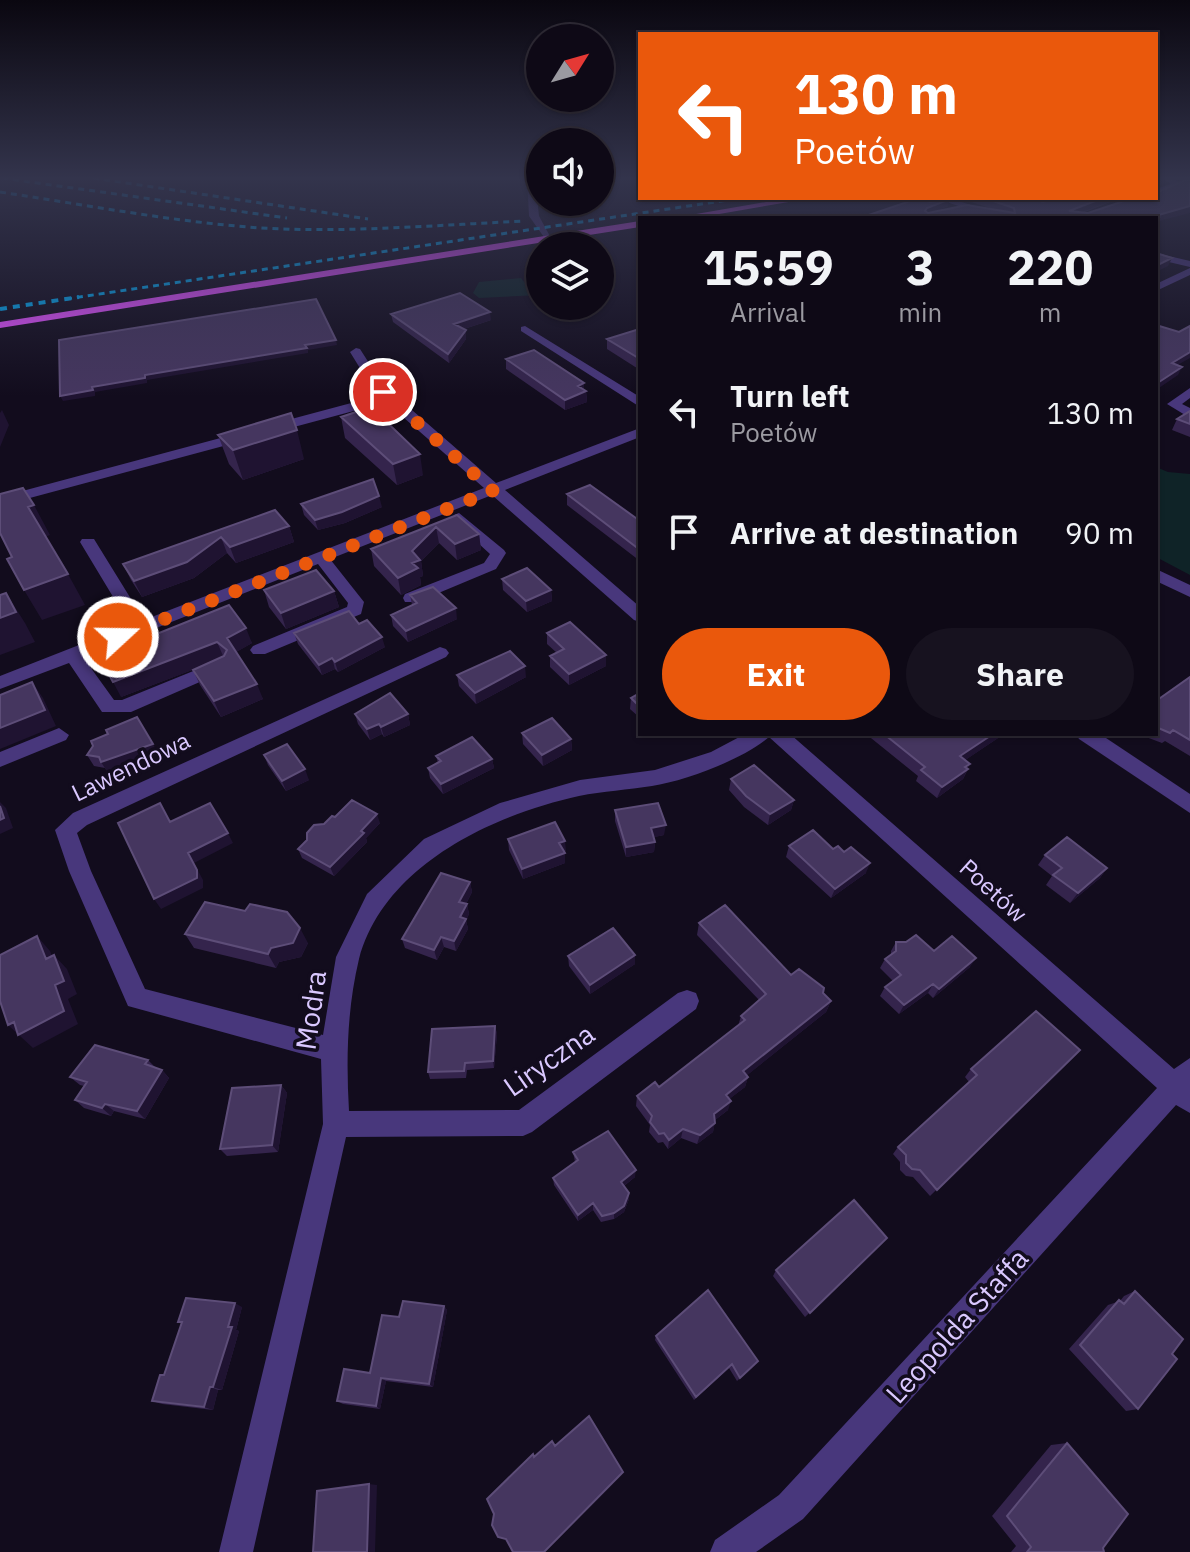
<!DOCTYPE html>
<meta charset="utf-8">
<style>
:root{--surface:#0e0916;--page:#17121f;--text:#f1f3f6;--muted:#9b9aa1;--line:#2e2a35;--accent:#ea580c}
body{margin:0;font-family:"IBM Plex Sans",sans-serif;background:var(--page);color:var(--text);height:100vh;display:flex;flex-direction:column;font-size:30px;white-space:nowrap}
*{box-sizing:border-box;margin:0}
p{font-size:26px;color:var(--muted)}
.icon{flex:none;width:44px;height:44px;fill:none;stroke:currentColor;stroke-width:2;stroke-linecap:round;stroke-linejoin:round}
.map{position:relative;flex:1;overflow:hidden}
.details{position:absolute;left:638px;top:216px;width:520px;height:520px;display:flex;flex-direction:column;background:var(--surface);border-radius:0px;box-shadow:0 2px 6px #0004,0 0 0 2px var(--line)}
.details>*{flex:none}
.guide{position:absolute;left:638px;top:32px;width:520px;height:168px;border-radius:0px;box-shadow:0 2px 6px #0004,0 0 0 2px var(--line);background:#ea580c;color:#fff;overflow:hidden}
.needle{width:52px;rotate:53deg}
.buttons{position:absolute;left:526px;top:24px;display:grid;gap:16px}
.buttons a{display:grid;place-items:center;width:88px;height:88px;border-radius:50%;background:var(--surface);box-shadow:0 2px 6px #0004,0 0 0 2px var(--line);font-size:40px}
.pin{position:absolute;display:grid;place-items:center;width:68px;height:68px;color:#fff;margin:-34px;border:4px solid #fff;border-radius:50%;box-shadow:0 2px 8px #0007}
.me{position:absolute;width:88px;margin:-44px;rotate:69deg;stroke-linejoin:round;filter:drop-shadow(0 0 6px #0008)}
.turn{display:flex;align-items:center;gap:28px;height:168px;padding:0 24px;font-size:36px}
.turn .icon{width:104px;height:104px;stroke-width:2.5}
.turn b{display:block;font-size:56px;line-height:68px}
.eta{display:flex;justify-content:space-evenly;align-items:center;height:136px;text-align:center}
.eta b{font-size:48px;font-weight:700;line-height:56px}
.cta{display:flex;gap:16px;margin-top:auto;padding:16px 24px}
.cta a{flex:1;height:92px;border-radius:48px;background:var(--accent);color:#fff;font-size:32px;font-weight:700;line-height:92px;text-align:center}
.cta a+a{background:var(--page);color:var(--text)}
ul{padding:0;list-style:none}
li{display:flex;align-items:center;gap:24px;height:120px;padding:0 24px}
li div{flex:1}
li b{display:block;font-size:30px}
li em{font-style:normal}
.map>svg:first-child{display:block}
</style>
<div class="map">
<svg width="1190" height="1552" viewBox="0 0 1190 1552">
<rect width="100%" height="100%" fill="#120c1d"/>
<path fill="#0f2327" d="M521,278L525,283H540V295L479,298L473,293L479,282Z
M1156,467L1168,472L1190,474V575L1156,557Z"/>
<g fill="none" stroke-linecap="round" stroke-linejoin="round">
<path fill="#48377c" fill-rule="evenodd" d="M527,178H535L539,216L552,240H546L529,216Z
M1162,178H1173L1183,185L1156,195V189L1171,184Z
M934,198H949L1011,218H996Z
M1156,253L1190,261V267L1156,259Z
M1190,268V275L1156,291V284Z
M525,326L640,397V407L521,331V327Z
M356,348L360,349L392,399L405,404L496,483L640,428V437L505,490L640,607V622L634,620L492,495L330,559L364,602L361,614L265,654H253L250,650L253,646L347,607L348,603L318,564L83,657L114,700H122L213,663L219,661L228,667L225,671L131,712H102L69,663L0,689V676L130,625L80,542L82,539H94L144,620L484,488L395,410L386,406L361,409L0,506V497L355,402L379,399L350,352Z
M1190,388V398L1182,404L1190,408V418L1167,404Z
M459,513L504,550L506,553L496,569L417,602H405L403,598L405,594L484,563L490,554L454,521V515Z
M1156,569L1190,585V597L1156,581Z
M440,647L446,649L449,653L446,657L87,825L77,833L91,871L145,989L323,1035L336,957L367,894L424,839L500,803L580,780L655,770L711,752L745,734H790L1174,1069L1190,1058V1113L1176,1105L803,1519L756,1552H710L715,1540L779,1495L1157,1088L769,737C744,759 685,781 652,786C628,790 603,791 579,796C493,815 384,865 359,959C347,1009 346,1060 349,1111L519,1110L678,993L687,990L696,993L699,1001L696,1009L532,1132L523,1136L346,1137L253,1552H219L323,1124L321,1059L128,1006L69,871L55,830L73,813Z
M59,728L69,735L66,740L0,767V752Z
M1076,734H1100L1190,794V813L1079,739Z"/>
<path fill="#e050fe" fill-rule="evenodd" d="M789,198H812L696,218H673Z
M640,221V227L0,328V322Z"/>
<path stroke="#02a8f1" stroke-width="3" stroke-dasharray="6 5" stroke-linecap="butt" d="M2,178L287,218
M93,178L368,219
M0,192C87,205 174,222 261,228C349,233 437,225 525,221
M66,299L742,198"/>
<path stroke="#02a8f1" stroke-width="4" stroke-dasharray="7 6" stroke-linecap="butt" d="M0,309L79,297"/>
</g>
<path fill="#34244c" d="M1156,178L1164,183L1156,186V188L1160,191L1181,182L1178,178H1190L1156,225V218H860L930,202L948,206L931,213L993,209L965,200V198H1031L1043,202L1058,198H1120L1082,213H1088L1156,198Z
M391,314L491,320L464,329L466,339L449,363L393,322Z
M640,332V370L607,349V339Z
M506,359L584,383V390L586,391L587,402L565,410L506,369Z
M1190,411V437L1172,430L1177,419Z
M341,417L423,475L397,485L345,438Z
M218,435L304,459L243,480L229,464Z
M567,494L640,521V561L567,505Z
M301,504L382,507L345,523L318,530L304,515Z
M275,510L289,526L294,542L236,563L227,553L194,578L142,597L131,580L123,564Z
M457,515L479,534L481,550L457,560L439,543L421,561L423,576L420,577L421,585L401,595L374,566L371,549Z
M502,579L551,590L552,601L527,612L503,590Z
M264,590L334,591L339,607L286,629L269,607Z
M410,595L457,619L408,642L393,626L391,615L412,605Z
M229,605L252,643L236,652L263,699L221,717L200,685L193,670L205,665L121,697Z
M359,624L385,647L338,672L335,669L322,675L298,644L294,633Z
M547,633L606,655V666L569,685L550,667V656L557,653L547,644Z
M457,675L526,677L476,704L459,686Z
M1190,678V756L1165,741L1162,743L1146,737L1144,734H1156V701Z
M640,693V718L630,709L631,698Z
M355,714H408L410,725L384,737L382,734L370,740L358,724Z
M522,733L571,739L572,750L543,766L523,744Z
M866,734H945L948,736L951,734H1004L965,760L968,769L963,779L937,798L916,781L918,776Z
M87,755H159L108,773L105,768L94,766Z
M264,755L309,780L286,791L268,765Z
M436,756L492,759L494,768L443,794L430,778L428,768L438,763Z
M731,779L794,800L791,810L768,825L744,807L729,790Z
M615,810L664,835L654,837L655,842L654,852L626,857L615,821Z
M335,817L380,823L366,838L367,842L334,876L302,858L298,849L324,824Z
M508,839L566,851H564L565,863L523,879L509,850Z
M789,846L833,849L866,873L831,898L786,857Z
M1045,855L1107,868L1100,878L1070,903L1046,885L1052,876L1038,865Z
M470,882L472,892L466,904H467L469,914L466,920L468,929L456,951L444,947L437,960L405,948L402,939Z
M699,923L823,993L831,1001L826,1012L747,1075L748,1077L745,1087L729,1099L728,1110L715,1120L713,1132L697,1144L681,1138L668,1149L663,1142L658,1143L649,1132L650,1125L636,1106L637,1096L659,1087L738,1026L741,1016L759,1000L697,935Z
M185,934L308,943L301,957L279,962L276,968L194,948Z
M896,942L934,951L970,967L933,998L928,993L899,1014L880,996L885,987L893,981L880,968L885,959L891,954V951Z
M635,955V964L590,994L569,966L568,956Z
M495,1026L497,1034L494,1068L467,1070L466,1078L430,1079L428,1072Z
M1080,1050L930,1196L913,1177L906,1176L900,1170V1162L893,1154L898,1147L969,1082L965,1077L971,1069Z
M148,1060L155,1067L162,1070L169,1078L145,1119L114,1111L111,1116L84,1108L75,1100L84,1086L80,1085L70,1077Z
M281,1085L287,1093L278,1152L227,1156L220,1149Z
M573,1152L635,1177L624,1186L629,1193V1199L624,1212L614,1219L601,1222L593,1210L578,1221L554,1185L553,1178L575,1162Z
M887,1238L805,1317L773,1276L776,1270Z
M1135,1291L1172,1354L1138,1409L1126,1411L1069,1349L1108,1305L1120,1301L1124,1296Z
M444,1306L447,1310L433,1387L386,1381L380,1409L343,1404L337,1401L370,1373L399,1317Z
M242,1307L236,1330L239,1331L222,1390H218L213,1410L162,1404L152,1401L164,1375L182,1323L178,1322Z
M656,1336L758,1361L737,1381L729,1368L694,1400L655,1340Z
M1067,1443L1104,1552H1011L1016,1546L992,1516L1051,1445Z"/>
<path fill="#1f1331" d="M1161,178H1166L1164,183L1156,186L1157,180Z
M1103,198H1120L1066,218L1069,211Z
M950,199L948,206L925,215L927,208Z
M1190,206V213L1159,221L1156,225L1155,216Z
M1172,258L1168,266L1156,272V266Z
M490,312L491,320L455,332L454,324Z
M466,330V339L449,363L448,354Z
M336,340L337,345L308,350V353L147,380V383L95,392V396L63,401L60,396L145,375Z
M1190,352V358L1167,371L1172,363Z
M1182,367L1178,375L1156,390V384Z
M584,383V392L586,391L587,402L565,410V400L578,386Z
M2,410L9,425L0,447V413Z
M297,430L304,459L243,480L233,450Z
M420,454L423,475L397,485L393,464Z
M379,496L382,507L345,523L318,530L315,520Z
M34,505L50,535L45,537L28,507Z
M289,526L294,542L236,563L230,547Z
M436,527L439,543L421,561L423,576L420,577L421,585L401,595L398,578L412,551Z
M479,534L481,550L457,560L455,544Z
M221,537L227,553L194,578L142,597L134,581Z
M68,574L85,605L42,620L24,590Z
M551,590L552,601L527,612L526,601Z
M334,591L339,607L286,629L281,613Z
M6,593L25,623L35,642L0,655V618Z
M456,608L457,619L408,642L406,631Z
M246,628L252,643L233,654L227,638Z
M382,637L385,647L338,672L335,662Z
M217,642L224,658L121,697L113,682Z
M606,655V666L569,685V674Z
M332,658L335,669L322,675L319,665Z
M525,666L526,677L476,704L475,693Z
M32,682L43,698L56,726L0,749V728Z
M257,684L263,699L221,717L214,701Z
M408,714L410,725L384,737L381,727Z
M379,724L382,734L370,740L367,729Z
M993,734H1004L955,767L960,756Z
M571,739L572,750L543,766L542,755Z
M153,744L159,755L108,773L101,762Z
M492,759L494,768L443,794L441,784Z
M970,764L963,779L937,798L942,787Z
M305,769L309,780L286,791L282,781Z
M794,800L791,810L768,825L770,814Z
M0,802L6,808L13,828L0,834Z
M377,814L380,823L366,838L367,842L334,876L330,867L361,831Z
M666,825L664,835L650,838L651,828Z
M228,833L233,843L194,863L203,880V888L161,909L154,899L188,853Z
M565,841L566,851L560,853L559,843Z
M655,842L654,852L626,857V847Z
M565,853V863L523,879L522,869Z
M870,863L866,873L831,898L835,889Z
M1107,868L1100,878L1070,903L1078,893Z
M470,882L472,892L462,912L459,902Z
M467,904L469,914L466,920L468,929L456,951L454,941L460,917Z
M300,928L308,943L301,957L279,962L276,968L268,954L271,948Z
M37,936L50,951L59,973L46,959Z
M441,937L444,947L437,960L434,950Z
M54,955L67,969L77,994L68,999L78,1024L33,1048L8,1025L55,985Z
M635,955V964L590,994V985Z
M976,958L970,967L933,998L939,989Z
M933,984L928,993L899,1014L904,1005Z
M831,1001L826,1012L740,1081L743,1071Z
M495,1026L497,1034L494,1068L493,1061Z
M162,1070L169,1078L145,1119L137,1111Z
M748,1077L745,1087L723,1104L726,1095Z
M281,1085L287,1093L278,1152L272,1145Z
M731,1101L728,1110L711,1123L714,1114Z
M105,1104L114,1111L111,1116L102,1108Z
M715,1123L713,1132L697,1144L700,1135Z
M683,1129L681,1138L668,1149L669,1140Z
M636,1170L635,1177L621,1188V1182Z
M629,1193V1199L624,1212L614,1219V1213Z
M593,1203V1210L578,1221V1215Z
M235,1303L242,1307L236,1330L239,1331L222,1390L213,1387Z
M444,1306L447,1310L433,1387L429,1384Z
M381,1378L386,1381L380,1409L376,1406Z
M210,1387L218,1390L213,1410L204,1407Z
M369,1484L377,1485L375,1552H367Z"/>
<path fill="#45365f" stroke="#5d4d78" stroke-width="2" d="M1156,178H1161L1157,180L1156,188L1160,191L1190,178V206L1155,216L1160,217L1156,218H860L919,198L930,202L950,199L927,208L925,211L928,213L967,205L1015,213L1014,208L984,198H1031L1043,202L1058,198H1103L1069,211L1088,213L1133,198H1156Z
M1156,253L1172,258L1156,266Z
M460,293L490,312L454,324L466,330L448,354L391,314Z
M316,299L336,340L305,345L307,348L145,375V378L92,387L93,390L60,396L59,340Z
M1156,325L1179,332L1190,326V352L1172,363L1182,367L1156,384Z
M636,330L640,332V359L607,339Z
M534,350L584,383L578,386L586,391L565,400L506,359Z
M371,407L420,454L393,464L341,417Z
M1190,411V424L1177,419Z
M291,413L297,430L233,450L218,435Z
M373,479L379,496L342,512L315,520L301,504Z
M590,485L640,521V550L567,494Z
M23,488L34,505L28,507L68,574L24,590L7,559L12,557L0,533V494Z
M275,510L289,526L230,547L221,537L187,562L134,581L123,564Z
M457,515L479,534L455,544L436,527L412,551L420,560L412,563L418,568L398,578L371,549Z
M527,568L551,590L526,601L502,579Z
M316,570L334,591L281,613L264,590Z
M433,587L456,608L406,631L391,615L417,603L410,595Z
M6,593L16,612L0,618V595Z
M229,605L246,628L227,638L257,684L214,701L193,670L224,656L227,650L217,642L113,682L99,657Z
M349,611L359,624L367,620L382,637L335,662L332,658L319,665L294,633Z
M570,622L606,655L569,674L550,656L564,649L547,633Z
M510,651L525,666L475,693L457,675Z
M1190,677V740L1173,730L1170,733L1156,727V701Z
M32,682L45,710L0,728V695Z
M390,693L408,714L381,727L379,724L367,729L355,714Z
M640,693V707L631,698Z
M137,717L153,744L101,762L99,757L87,755L93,746L91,741L108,734L106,730Z
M552,718L571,739L542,755L522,733Z
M884,734H945L948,736L951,734H993L960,756L970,764L965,767L968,769L942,787L921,770L925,767Z
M472,737L492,759L441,784L428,768L441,761L436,756Z
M287,744L305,769L282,781L264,755Z
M754,765L794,800L770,814L746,796L731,779Z
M352,800L377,814L361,831L364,833L330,867L298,849L307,840V833L314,825L324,824L332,816L335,817Z
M160,803L170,822L210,803L228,833L188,853L197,870V878L154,899L118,823Z
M658,803L666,825L651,828L655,842L626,847L615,810Z
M0,806L4,818L0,820Z
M555,822L565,841L559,843L565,853L522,869L508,839Z
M813,830L833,849L838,846L844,852L851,847L870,863L835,889L789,846Z
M1067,837L1107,868L1078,893L1053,875L1062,868L1045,855Z
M441,873L470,882L459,902L467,904L460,917L466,919L454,941L441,937L434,950L402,939Z
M205,902L245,911L250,904L287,912L300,928L293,943L271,948L268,954L185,934Z
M725,905L791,975L799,969L824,988L823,993L831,1001L743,1071L748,1077L726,1095L731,1101L714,1114L715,1123L700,1135L683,1129L669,1140L664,1133L659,1134L650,1122L652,1116L637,1096L655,1082L659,1087L745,1020L741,1016L766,994L699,923Z
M613,928L635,955L590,985L568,956Z
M916,935L934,951L952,936L976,958L939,989L933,984L904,1005L885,987L901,975L885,959L896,951V942H906Z
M37,936L46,959L54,955L64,981L55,985L64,1011L18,1035L14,1022L8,1025L0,1001V955Z
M1036,1011L1080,1050L937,1190L920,1170L912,1169L906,1163V1155L898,1147L977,1075L971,1069Z
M495,1026L493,1061L465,1063L464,1071L428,1072L432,1029Z
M95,1045L148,1060L145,1064L162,1070L137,1111L105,1104L102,1108L75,1100L87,1082L70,1077Z
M281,1085L272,1145L220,1149L232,1088Z
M608,1131L636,1170L621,1182L629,1193L624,1206L614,1213L602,1216L593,1203L578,1215L553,1178L578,1160L573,1152Z
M854,1200L887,1238L810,1313L776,1270Z
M708,1290L758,1361L740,1378L732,1364L696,1397L656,1336Z
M1135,1291L1183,1339L1172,1354L1177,1359L1138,1409L1080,1345L1119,1300L1124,1304Z
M186,1298L235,1303L228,1327H232L213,1387H210L204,1407L152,1401L160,1375H164L182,1322H178Z
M403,1301L444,1306L429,1384L381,1378L376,1406L337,1401L344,1369L370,1373L382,1315L399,1317Z
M589,1416L623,1472L544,1552H513L506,1539L498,1537L492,1525L494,1514L487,1499L533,1454L534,1457L552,1441L555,1446Z
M1067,1443L1128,1514L1103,1548L1104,1552H1027L1031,1547L1007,1516Z
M369,1484L367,1552H313L317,1491Z"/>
<linearGradient id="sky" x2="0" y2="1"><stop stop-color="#0a0710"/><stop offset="0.45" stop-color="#33344c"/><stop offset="1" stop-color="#33344c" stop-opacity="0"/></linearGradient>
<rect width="1190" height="396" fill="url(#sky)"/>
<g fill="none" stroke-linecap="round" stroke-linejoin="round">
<path stroke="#ea580c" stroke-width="14" stroke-dasharray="0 25.2" d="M118,637L493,491L400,407L387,402L383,392"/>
</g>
<g text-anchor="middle" stroke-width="7" stroke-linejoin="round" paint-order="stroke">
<g font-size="24" fill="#dac8ff" stroke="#120c1d">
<text transform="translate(131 767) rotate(-26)" y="8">Lawendowa</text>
<text transform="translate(993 891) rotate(42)" y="8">Poetów</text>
</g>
<g font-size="28" fill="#dac8ff" stroke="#120c1d">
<text transform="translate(311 1010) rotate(-82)" y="10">Modra</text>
<text transform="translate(549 1060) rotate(-35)" y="10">Liryczna</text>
<text transform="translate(957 1326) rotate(-48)" y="10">Leopolda Staffa</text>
</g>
</g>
</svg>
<div class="buttons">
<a><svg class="needle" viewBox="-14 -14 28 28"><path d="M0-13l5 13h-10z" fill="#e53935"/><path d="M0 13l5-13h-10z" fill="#9b9aa1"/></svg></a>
<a><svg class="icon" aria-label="sound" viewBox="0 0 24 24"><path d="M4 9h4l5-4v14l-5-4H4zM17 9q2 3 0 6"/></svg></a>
<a><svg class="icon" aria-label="layers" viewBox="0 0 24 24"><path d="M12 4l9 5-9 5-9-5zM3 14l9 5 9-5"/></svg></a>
</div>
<div class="pin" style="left:383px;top:392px;background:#d93025"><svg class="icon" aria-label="arrive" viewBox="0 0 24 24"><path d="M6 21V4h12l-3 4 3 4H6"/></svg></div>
<svg class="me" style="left:118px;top:637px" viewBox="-20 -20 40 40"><circle r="17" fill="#ea580c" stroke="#fff" stroke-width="3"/><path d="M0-11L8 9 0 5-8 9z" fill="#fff"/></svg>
<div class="guide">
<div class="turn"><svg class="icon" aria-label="left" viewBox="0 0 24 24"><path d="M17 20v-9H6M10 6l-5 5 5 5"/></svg><div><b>130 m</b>Poetów</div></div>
</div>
<section class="details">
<div class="eta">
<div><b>15:59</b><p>Arrival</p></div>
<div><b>3</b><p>min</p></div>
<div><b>220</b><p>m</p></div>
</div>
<ul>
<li><svg class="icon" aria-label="left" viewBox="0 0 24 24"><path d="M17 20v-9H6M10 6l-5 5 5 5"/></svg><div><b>Turn left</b><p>Poetów</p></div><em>130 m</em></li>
<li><svg class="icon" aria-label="arrive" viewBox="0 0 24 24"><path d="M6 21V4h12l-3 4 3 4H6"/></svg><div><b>Arrive at destination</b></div><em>90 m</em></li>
</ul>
<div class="cta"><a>Exit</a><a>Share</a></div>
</section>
</div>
